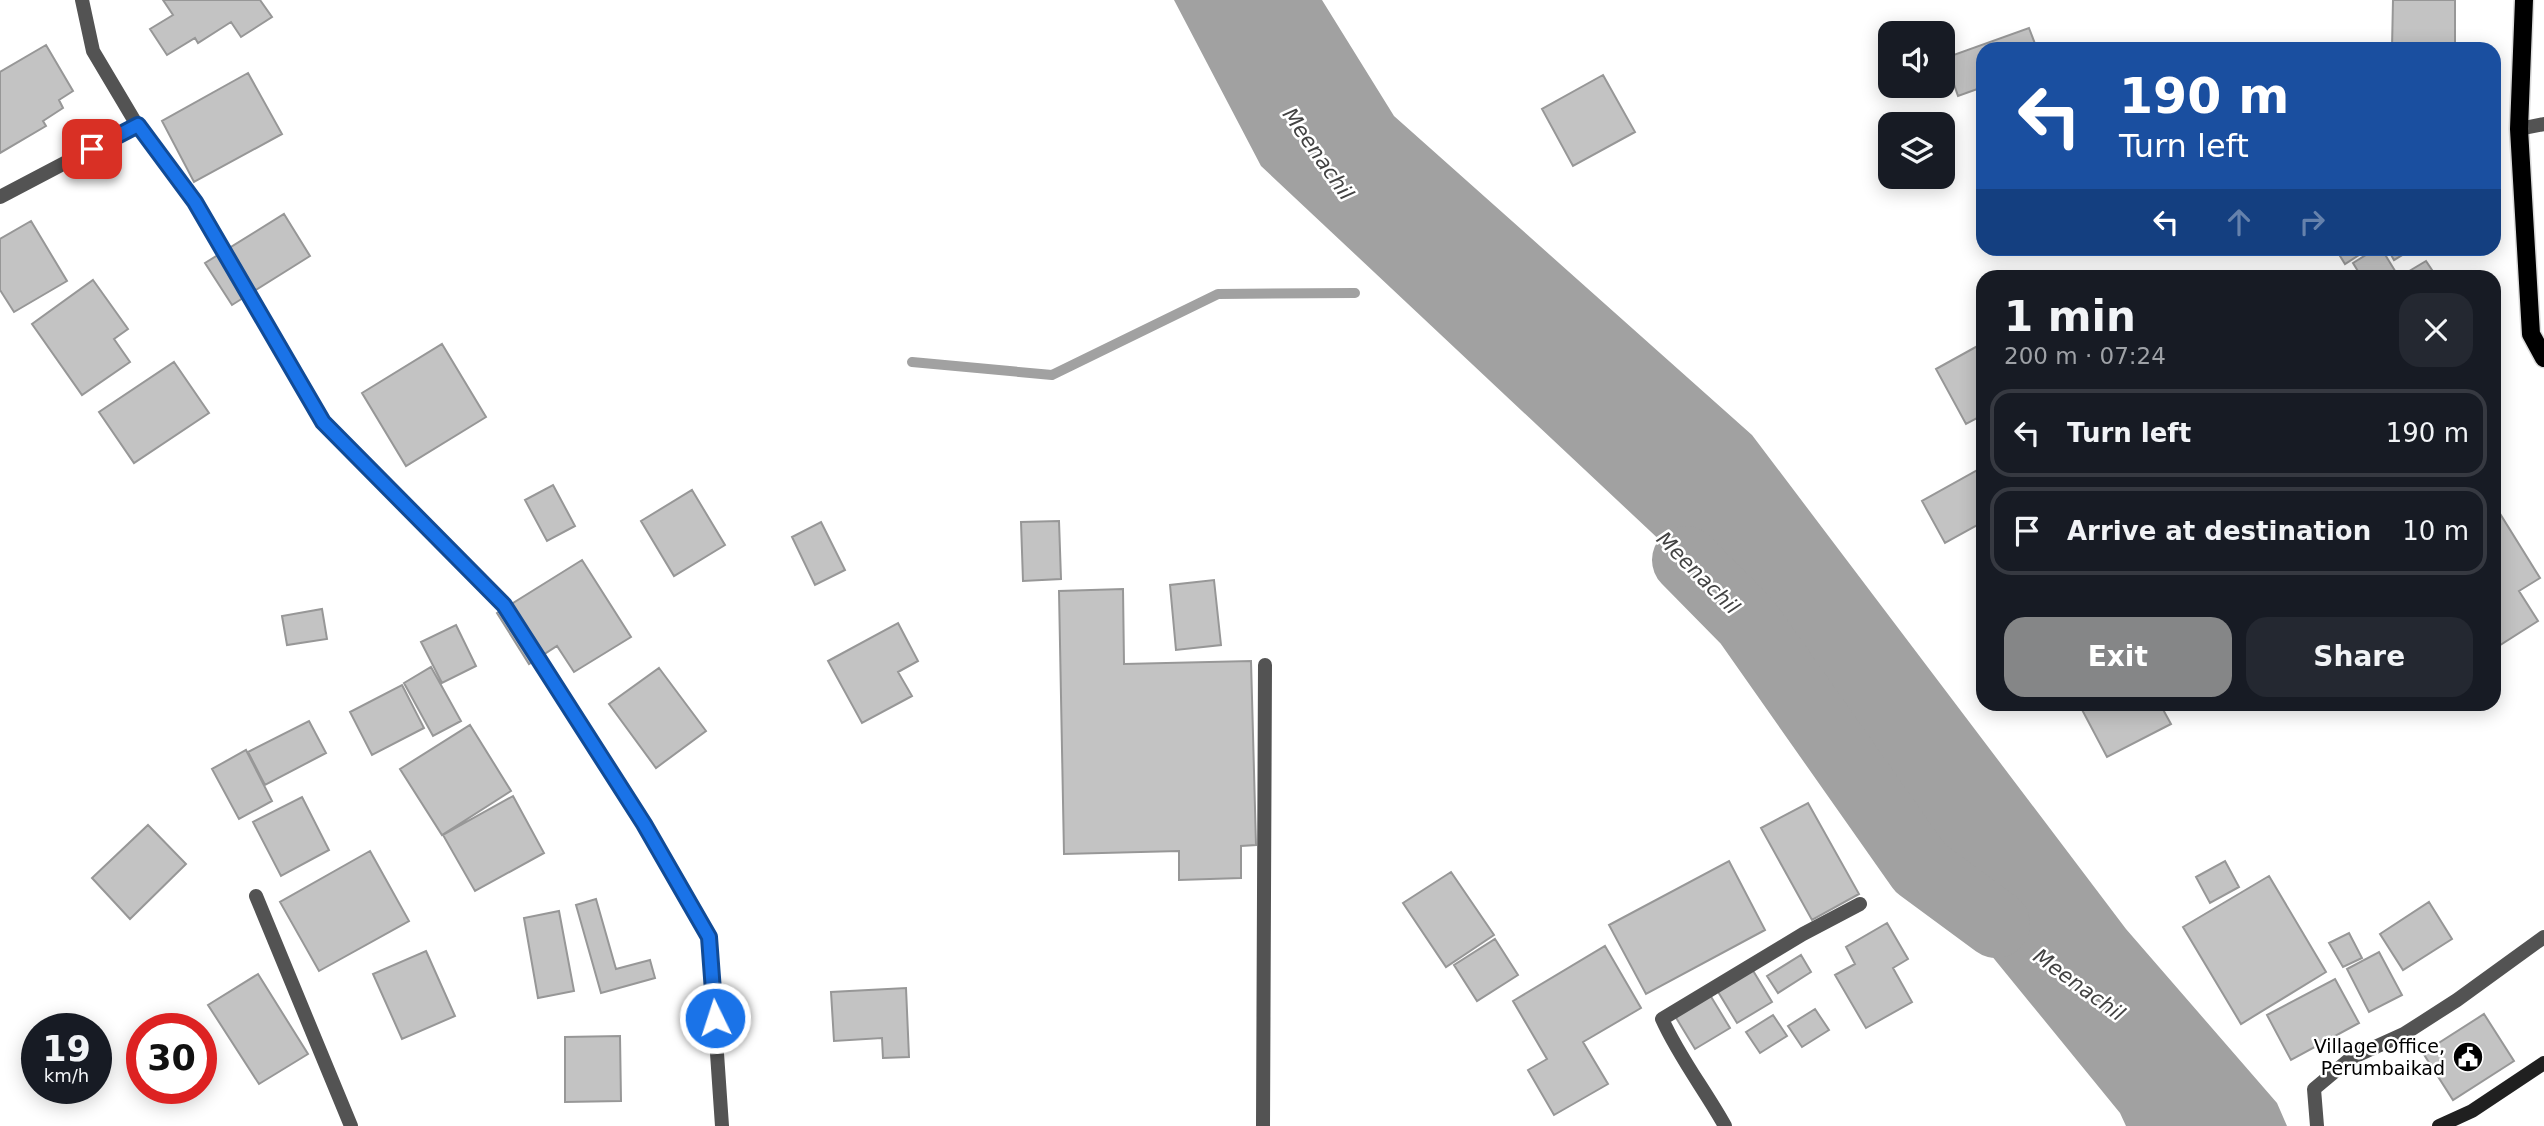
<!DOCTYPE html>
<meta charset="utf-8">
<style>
:root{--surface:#171b24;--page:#242831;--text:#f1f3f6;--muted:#9ea1a6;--line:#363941;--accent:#858687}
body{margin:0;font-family:"DejaVu Sans",sans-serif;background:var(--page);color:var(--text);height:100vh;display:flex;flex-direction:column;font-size:26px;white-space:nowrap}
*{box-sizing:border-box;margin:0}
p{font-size:23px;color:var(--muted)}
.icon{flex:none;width:38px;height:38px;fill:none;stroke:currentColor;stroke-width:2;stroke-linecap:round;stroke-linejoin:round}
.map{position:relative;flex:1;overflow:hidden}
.side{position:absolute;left:1976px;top:270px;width:525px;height:441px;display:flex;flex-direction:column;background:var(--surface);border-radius:21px;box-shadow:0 4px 18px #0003}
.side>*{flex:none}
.guide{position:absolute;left:1976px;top:42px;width:525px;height:214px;border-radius:21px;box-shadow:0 4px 18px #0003;background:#1a4fa0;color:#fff;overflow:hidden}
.fabs{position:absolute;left:1878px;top:21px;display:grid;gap:14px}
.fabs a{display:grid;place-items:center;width:77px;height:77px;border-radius:14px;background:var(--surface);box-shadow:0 4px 18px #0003;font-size:35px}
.speed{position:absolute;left:21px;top:1013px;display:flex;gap:14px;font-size:35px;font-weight:700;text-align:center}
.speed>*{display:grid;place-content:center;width:91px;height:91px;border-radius:50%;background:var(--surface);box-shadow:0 4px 18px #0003;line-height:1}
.speed small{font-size:18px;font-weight:400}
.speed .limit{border:10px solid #d22;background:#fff;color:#111}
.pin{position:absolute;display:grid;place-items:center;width:60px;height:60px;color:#fff;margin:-30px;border-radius:14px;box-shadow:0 4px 10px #0006}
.me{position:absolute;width:77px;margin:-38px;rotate:356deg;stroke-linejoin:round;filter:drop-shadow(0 0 5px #0008)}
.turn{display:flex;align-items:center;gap:24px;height:147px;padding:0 28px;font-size:32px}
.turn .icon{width:91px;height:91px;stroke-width:2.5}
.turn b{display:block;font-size:49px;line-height:60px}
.lanes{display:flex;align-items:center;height:66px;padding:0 28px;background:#0003;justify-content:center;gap:35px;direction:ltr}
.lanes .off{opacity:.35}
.round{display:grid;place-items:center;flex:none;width:74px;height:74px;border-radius:21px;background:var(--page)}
.summary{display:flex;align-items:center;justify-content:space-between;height:119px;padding:0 28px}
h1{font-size:42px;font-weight:600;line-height:52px}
.primary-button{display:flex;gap:14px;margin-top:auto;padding:14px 28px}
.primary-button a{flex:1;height:80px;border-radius:21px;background:var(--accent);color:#fff;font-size:28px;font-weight:600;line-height:80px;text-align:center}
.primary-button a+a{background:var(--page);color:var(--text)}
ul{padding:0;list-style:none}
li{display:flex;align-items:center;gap:21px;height:88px;margin:0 14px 10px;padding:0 14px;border:4px solid var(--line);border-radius:21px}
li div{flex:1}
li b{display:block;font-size:26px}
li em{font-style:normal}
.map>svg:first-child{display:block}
</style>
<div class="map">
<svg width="2544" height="1126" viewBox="0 0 2544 1126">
<rect width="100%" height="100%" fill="#fff"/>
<path fill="#a1a1a1" d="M1174,0H1322L1394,116L1752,435L2126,929L2277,1103L2287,1126H2126L2120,1113L1920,868L1747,622L1261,166Z"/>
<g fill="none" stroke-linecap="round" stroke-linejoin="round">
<path stroke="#a1a1a1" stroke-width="10" d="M912,362L1052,375L1218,294L1355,293"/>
<path stroke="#a1a1a1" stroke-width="68" d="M1686,560L1747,622L1920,868L1996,924"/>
</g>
<path fill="#c3c3c3" stroke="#979797" stroke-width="2" d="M163,0H260L272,17L241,37L231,22L198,43L195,38L167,55L150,29L173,15Z
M2393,0H2455V49H2392Z
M2029,28L2037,49H1983V87L1958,96L1945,58Z
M46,45L73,91L59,100L63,108L43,121L46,126L0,153V72Z
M248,73L282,134L194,182L162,121Z
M1603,75L1635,132L1573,166L1542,109Z
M284,214L310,256L232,305L205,263Z
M31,221L67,281L14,312L0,290V239Z
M2335,248H2370L2345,264Z
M2377,248H2381L2397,274L2393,276H2361L2353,263Z
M2387,248H2414L2394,260Z
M2426,261L2436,276H2401Z
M93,280L128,329L114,339L130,362L82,395L32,324Z
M1983,343V415L1966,424L1936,369Z
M442,344L486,417L406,466L362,393Z
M174,362L209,413L134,463L99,412Z
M1983,467V522L1945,543L1922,501Z
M553,485L575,526L547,541L525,500Z
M692,490L725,545L674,576L641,521Z
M2494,504L2540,578L2519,591L2538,621L2497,647L2494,641Z
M1059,521L1061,579L1023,581L1021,522Z
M821,522L845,570L815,585L792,537Z
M582,560L631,637L574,672L557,646L529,664L497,613Z
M1214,580L1221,645L1176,650L1170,585Z
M1123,589L1124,664L1251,661L1256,845L1241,846V878L1179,880V851L1064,854L1059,591Z
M322,609L327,639L287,645L282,616Z
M898,623L918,661L898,672L912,696L862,723L828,661Z
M456,625L476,666L442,683L421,642Z
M431,667L461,721L433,736L404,683Z
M659,668L706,731L656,768L609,704Z
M402,685L424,728L372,755L350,712Z
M2079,704H2160L2171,724L2107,757Z
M309,721L326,753L265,785L248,752Z
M470,725L511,791L442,835L400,769Z
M246,750L272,801L239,819L212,769Z
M513,796L544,853L475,891L443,835Z
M302,797L329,850L281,876L253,822Z
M1808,803L1859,894L1812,920L1761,828Z
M148,825L186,864L130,919L92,878Z
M370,851L409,921L319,971L280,902Z
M1729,861L1765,930L1646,994L1609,925Z
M2225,861L2239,887L2210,903L2196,877Z
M1451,872L1494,935L1446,967L1403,903Z
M2269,876L2326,972L2241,1024L2183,927Z
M596,899L616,969L650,960L655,978L601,993L576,905Z
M2429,902L2452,939L2403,970L2380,934Z
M559,911L574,991L538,998L524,918Z
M1887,923L1908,959L1893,968L1912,1002L1866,1028L1835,975L1855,964L1846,947Z
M2349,933L2362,958L2343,967L2329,943Z
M1495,939L1518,975L1477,1001L1454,965Z
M1605,946L1641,1008L1583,1042L1608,1084L1554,1115L1528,1070L1547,1059L1513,1001Z
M426,951L455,1016L402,1039L373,974Z
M2379,952L2402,995L2369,1012L2347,969Z
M1801,955L1811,972L1778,993L1767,976Z
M1752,969L1772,1002L1737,1023L1717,990Z
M258,974L308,1054L259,1084L208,1005Z
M2335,979L2359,1023L2291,1060L2267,1015Z
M906,988L909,1057L883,1058L882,1038L834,1041L831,992Z
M1710,995L1730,1028L1695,1049L1675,1016Z
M1815,1009L1829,1030L1802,1047L1788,1026Z
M2484,1014L2514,1061L2453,1100L2423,1053Z
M1773,1015L1787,1036L1760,1053L1746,1032Z
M620,1036L621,1101L565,1102V1037Z"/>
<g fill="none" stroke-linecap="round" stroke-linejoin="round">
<g stroke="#dbdbdb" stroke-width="21">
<path id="primary" d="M2524,0L2519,129L2531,334L2544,358"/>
</g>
<path stroke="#535353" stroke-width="14" d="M82,0L93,51L137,125L195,202L323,422L504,605L644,824L709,937L722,1126
M2519,129L2544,124
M0,197L137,125
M256,896L351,1126
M1263,1126L1265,665
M1725,1126C1705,1090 1679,1057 1662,1019L1803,934L1860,904
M2317,1126L2314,1089L2351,1058L2404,1034L2457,1000L2544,937"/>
<path stroke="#202020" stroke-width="14" d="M2439,1126L2472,1111L2544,1063"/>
<use href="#primary" stroke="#000" stroke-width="18"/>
</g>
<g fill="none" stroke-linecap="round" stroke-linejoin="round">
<g stroke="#114b97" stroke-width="18">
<path id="route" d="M92,149L138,125L195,202L323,422L504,605L644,824L709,937L715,1018"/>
</g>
<use href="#route" stroke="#1a73e8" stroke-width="12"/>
</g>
<defs>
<g id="civic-disc" transform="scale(1.575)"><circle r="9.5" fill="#000" stroke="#fff"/><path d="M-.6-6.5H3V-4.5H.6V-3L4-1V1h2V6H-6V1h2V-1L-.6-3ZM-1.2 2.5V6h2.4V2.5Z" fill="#fff"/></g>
</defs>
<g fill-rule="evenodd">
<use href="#civic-disc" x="2468" y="1057"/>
</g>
<g text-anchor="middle" stroke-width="5" stroke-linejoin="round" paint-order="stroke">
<g font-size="19" fill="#000" stroke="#fff" text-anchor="end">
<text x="2445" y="1053">Village Office,<tspan x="2445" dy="22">Perumbaikad</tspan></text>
</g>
<g font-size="21" font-style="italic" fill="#424242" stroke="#fff">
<text transform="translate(1318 154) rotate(55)" y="7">Meenachil</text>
<text transform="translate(1698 573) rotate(45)" y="7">Meenachil</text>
<text transform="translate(2079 985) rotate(36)" y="7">Meenachil</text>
</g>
</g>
</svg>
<div class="fabs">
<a><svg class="icon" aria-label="sound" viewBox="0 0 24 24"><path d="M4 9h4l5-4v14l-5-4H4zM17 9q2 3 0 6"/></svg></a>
<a><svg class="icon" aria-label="layers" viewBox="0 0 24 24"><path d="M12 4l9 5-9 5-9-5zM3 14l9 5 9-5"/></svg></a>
</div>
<div class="speed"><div>19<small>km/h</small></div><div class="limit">30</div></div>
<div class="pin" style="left:92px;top:149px;background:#d93025"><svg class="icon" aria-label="arrive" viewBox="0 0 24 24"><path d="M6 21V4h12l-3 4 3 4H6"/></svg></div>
<svg class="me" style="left:715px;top:1018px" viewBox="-20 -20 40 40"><circle r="17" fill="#1a73e8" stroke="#fff" stroke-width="3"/><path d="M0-11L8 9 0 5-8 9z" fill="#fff"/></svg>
<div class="guide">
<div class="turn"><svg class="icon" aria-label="left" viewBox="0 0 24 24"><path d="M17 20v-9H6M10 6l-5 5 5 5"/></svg><div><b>190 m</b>Turn left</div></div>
<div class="lanes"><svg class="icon" aria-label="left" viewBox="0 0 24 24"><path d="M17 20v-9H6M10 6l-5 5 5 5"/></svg><svg class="icon off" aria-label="ahead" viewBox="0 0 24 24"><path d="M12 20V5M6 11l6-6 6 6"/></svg><svg class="icon off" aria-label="right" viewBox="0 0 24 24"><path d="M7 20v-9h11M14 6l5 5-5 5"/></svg></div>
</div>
<section class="side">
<div class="summary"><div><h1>1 min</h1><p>200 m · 07:24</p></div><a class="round"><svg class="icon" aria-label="close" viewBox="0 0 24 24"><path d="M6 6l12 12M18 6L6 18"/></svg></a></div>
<ul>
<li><svg class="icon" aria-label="left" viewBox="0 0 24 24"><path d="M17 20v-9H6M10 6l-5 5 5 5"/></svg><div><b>Turn left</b></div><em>190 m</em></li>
<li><svg class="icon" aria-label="arrive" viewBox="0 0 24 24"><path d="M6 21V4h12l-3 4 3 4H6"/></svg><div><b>Arrive at destination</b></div><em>10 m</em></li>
</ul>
<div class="primary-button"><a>Exit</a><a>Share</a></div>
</section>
</div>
